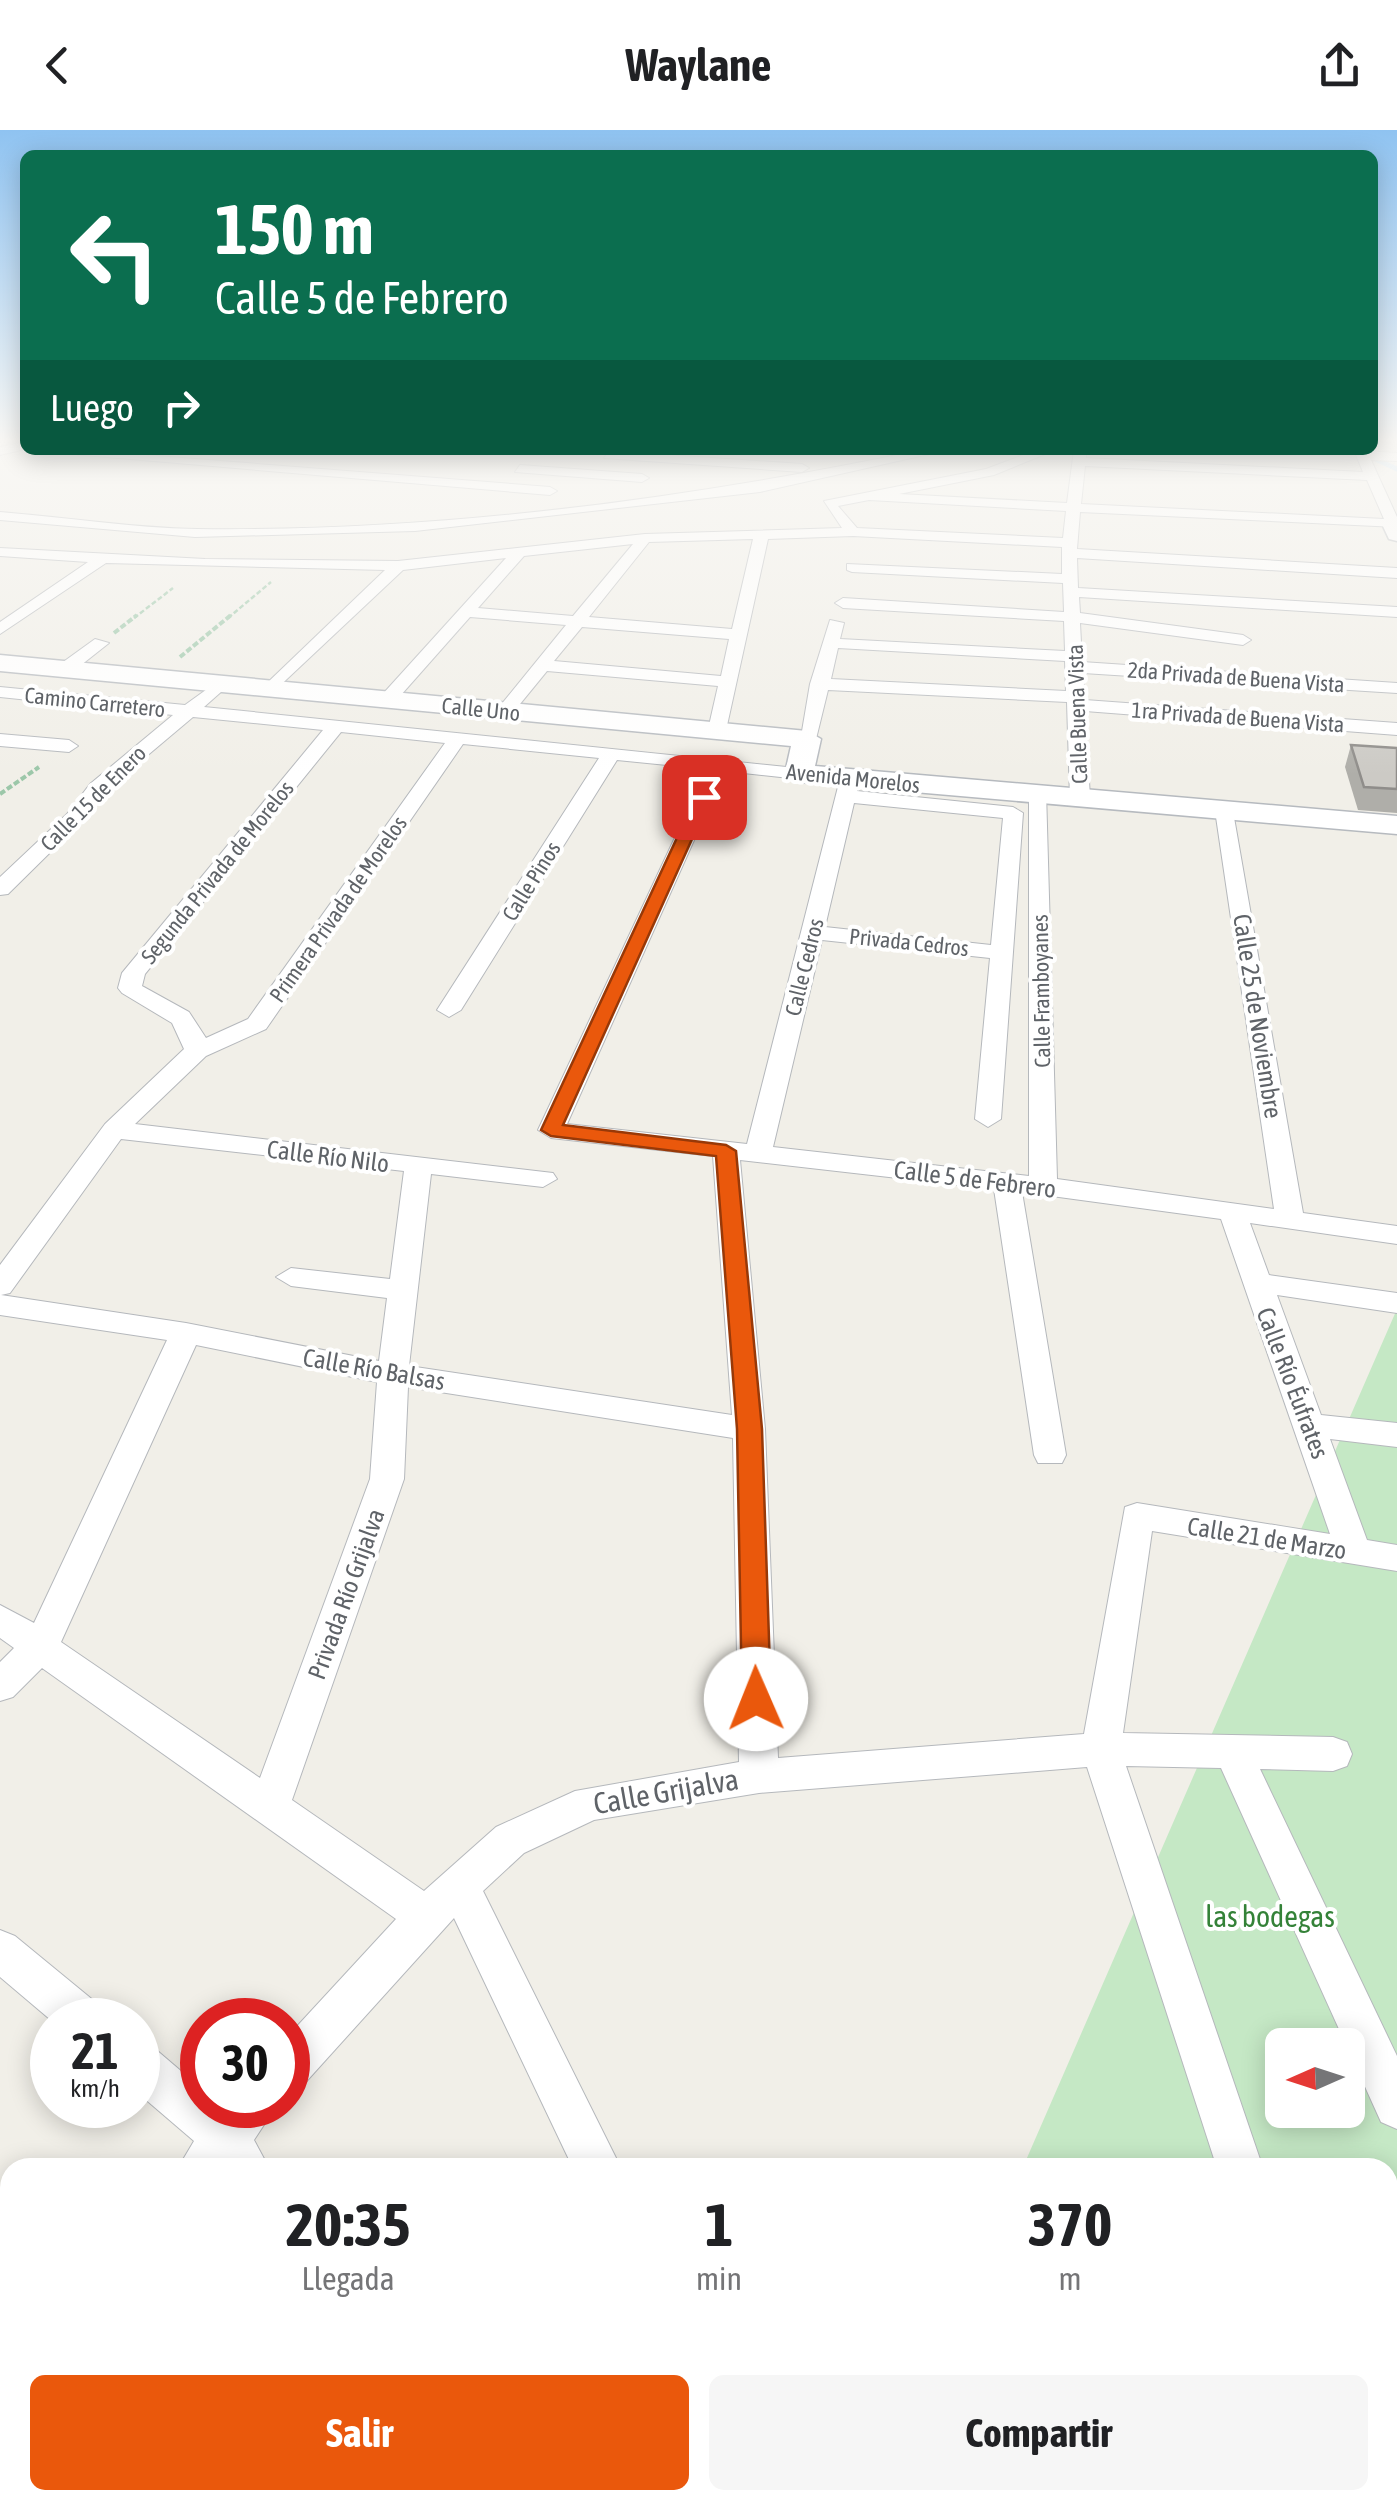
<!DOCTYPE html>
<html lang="es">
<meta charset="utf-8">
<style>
:root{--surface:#fff;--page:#f6f6f6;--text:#202124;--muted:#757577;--accent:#ea580c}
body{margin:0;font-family:"Asap Condensed",sans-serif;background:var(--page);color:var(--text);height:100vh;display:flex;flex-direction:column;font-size:38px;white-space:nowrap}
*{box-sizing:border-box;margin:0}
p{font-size:32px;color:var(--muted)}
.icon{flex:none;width:55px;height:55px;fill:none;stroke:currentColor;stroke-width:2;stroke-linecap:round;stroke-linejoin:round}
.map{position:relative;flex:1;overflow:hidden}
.side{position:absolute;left:0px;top:2028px;width:1398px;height:352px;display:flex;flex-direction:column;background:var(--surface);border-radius:30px 30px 0 0;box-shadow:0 5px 25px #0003}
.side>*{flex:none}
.top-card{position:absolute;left:20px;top:20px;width:1358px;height:305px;border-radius:15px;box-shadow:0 5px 25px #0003;background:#0b6e4f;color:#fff;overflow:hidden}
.needle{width:65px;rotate:267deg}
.buttons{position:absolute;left:1265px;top:1898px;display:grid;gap:20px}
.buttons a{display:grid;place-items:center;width:100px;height:100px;border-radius:15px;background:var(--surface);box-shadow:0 5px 25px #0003;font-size:50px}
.speed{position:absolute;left:30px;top:1868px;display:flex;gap:20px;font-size:50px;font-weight:700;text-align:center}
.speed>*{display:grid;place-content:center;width:130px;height:130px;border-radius:50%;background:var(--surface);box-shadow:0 5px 25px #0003;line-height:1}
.speed small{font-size:25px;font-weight:400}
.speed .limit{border:15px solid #d22;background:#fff;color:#111}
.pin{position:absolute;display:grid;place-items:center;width:85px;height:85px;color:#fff;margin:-42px;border-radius:20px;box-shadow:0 5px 15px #0006}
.me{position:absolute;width:110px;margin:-55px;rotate:359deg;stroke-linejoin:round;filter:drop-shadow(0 0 8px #0008)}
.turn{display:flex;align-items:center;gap:35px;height:210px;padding:0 30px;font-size:45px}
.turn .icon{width:130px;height:130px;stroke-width:2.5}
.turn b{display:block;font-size:70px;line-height:85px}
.then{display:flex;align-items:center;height:95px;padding:0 30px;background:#0003;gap:20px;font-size:38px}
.eta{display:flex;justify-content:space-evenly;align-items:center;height:170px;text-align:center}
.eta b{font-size:60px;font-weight:700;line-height:70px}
.action{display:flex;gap:20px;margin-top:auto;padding:20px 30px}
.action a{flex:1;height:115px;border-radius:15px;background:var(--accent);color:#fff;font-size:40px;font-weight:700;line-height:115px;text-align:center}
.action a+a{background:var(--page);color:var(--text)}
header{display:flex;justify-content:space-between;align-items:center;height:130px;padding:0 30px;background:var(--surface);font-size:45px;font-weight:700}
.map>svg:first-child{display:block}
</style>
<header><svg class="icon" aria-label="back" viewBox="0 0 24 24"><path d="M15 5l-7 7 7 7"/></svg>Waylane<svg class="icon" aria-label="share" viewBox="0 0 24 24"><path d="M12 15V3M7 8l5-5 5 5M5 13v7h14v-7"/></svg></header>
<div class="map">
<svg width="1397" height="2379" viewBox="0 0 1397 2379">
<rect width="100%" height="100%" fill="#f1efe8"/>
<path fill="#c5e8c5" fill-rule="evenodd" d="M1397,1179V2379H874L878,2370H1388V2038L1023,2037ZM1282,1915H1348V1980H1282Z"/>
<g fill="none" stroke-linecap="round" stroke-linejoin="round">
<path stroke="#aadaff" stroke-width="5" d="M1356,320L1397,339"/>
<g stroke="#b5b8bc" stroke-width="2">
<path id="street" d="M25,312V319L0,325V317Z
M25,320H80L550,357L557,361L550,365Z
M922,320H947L760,362L415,401L195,407L0,390V382C65,387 132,398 197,399C440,402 686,369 922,320Z
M1037,320H1055L994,345L899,364L1067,373L1074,320H1086V328L1363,342L1354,320L1397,323V331L1371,330L1397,387V397L1080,382L1077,419L1397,438V448L1077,428L1078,458L1397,477V487L1079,467L1080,483L1243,505L1251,510L1243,515L1080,493L1082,532L1397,553V563L1083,543L1085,570L1397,593V605L1085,581L1090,668L1080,674L1070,668L1067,572L828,560L816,609L800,613L810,554L830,490L844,493L840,509L1065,521L1064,491L843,478L835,473L843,468L1064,482L1063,453L852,442L847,440V434L1062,444V417L853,406L768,409L726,600L717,606L708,600L718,556L547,541L511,585H499L496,581L566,495L470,487L393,574H381V566L506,428L403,440L271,564L262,559L265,555L385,440L106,433L0,504V492L88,432L0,426V418L205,429L398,431L645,404L842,398L824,371L986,339ZM1085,336L1367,350L1384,389L1081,374ZM869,370L1066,381L1063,408L857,398L838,376ZM753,409L732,499L589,487L649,412ZM633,414L573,486L478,478L524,426ZM582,497L729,509L721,546L554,531ZM838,518L1065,531L1066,561L831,549Z
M609,321L802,334L809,338L802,342L604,328Z
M520,335L642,344L649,348L642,352L515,342Z
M95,509L109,513L71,543H59V535Z
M221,549L230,554L204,577L806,639V647L799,649L725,641L567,994L747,1014L840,649L850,643L860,649L857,661L1013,677L1023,683L1001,989L988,997L975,989L990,828L822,810L773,1017L1029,1046V665L1046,661L1057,1049L1274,1079L1215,680L1232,676L1303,1083L1397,1096V1114L1250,1093L1269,1145L1397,1163V1183L1277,1165L1321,1285L1397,1293V1317L1330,1309L1367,1410L1397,1415V1441L1152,1401L1123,1603L1333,1607L1347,1612L1352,1624L1347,1636L1333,1641L1260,1639L1397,1926V1999L1381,1992L1221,1638L1126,1636L1263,2038H1217L1087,1637L759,1663L594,1690L524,1723L483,1761L621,2038H573L454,1788L304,1954L288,1960V1906L396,1789L42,1538L13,1567L0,1571V1532L14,1518L0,1508V1475L34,1493L167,1210L0,1185V1135L105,994L184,919L172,893L122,863L118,858L122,843L323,600L193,587L104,662L81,692L8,764L0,765V747L67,684L90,654L173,585L0,567V557L185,575ZM341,602L445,613L248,889L206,908L189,882L142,856L145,844ZM463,614L599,628L437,880L449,887L461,880L617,630L707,639L538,1000L551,1008L713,1026L732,1285L409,1236L431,1044L543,1057L557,1049L553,1043L135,994L206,926L266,899ZM854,673L1003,688L991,815L825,797ZM121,1009L404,1041L390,1149L291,1138L276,1147L291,1156L387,1168L379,1231L186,1193L1,1165L10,1163ZM740,1030L994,1059L1034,1325L1038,1333H1062L1066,1325L1022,1062L1221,1089L1330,1404L1137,1373L1125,1377L1084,1604L778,1628L765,1299ZM196,1215L377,1252L370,1349L260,1648L61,1512ZM408,1257L733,1308L739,1632L575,1661L496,1697L424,1761L292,1670L404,1349Z
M0,604L69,610L78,616L69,622L0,616Z
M0,1800L15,1806L99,1875L106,1890L52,1891L0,1847Z
M138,1912L154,1918L202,1959V1975H277L254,2010L269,2038H178L194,2011L138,1963Z
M1397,2153V2203L1388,2205V2155Z
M10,2255V2316L0,2320V2259Z
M1388,2277L1397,2281V2340L1388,2336Z
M436,2370H490L494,2379H440Z"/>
</g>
<g stroke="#b6babf" stroke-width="3">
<path id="secondary" d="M1397,388V411L1389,409L1382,394Z
M0,525L807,601L821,609L815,636L1397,686V704L799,652L785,643L791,616L0,541Z"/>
</g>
<path stroke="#9cc7a9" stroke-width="2.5" stroke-dasharray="5 2.5" stroke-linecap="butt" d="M134,488L173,458
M228,488L271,452"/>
<path stroke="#9cc7a9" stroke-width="4" stroke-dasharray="6 2.5" stroke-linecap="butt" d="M114,503L137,485
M180,527L231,485
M0,664L39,637"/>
<use href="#street" fill="#fff" fill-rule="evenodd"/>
<use href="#secondary" fill="#fff" fill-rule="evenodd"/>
</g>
<path fill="#afaea9" d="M1351,615L1397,618V683L1358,680L1345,637Z"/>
<path fill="#cccac5" stroke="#8f8d8a" stroke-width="2.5" d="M1351,615L1397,618V659L1364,657Z"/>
<linearGradient id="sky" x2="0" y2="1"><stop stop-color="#8fc3f1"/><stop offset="0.48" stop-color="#f9f8f5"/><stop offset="1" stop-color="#f9f8f5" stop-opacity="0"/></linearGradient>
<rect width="1397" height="645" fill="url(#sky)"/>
<path fill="#ea580c" stroke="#983908" stroke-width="2.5" d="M704,663L711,667L563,995L726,1015L736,1021L762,1299L771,1569L767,1577H746L742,1569L737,1299L716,1026L551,1006L541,1000L696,667Z"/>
<g text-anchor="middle" stroke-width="8" stroke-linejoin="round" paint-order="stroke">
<g font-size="22" fill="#5f6368" stroke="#fff">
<text transform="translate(1236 547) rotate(4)" y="8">2da Privada de Buena Vista</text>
<text transform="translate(95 572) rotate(6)" y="8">Camino Carretero</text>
<text transform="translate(481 579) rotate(6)" y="8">Calle Uno</text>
<text transform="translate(1077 584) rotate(-92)" y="8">Calle Buena Vista</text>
<text transform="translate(1238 587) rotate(4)" y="8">1ra Privada de Buena Vista</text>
<text transform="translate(853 648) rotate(6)" y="8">Avenida Morelos</text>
<text transform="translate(93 668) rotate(-45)" y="8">Calle 15 de Enero</text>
<text transform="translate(217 742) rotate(-51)" y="8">Segunda Privada de Morelos</text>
<text transform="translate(531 751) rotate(-58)" y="8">Calle Pinos</text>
<text transform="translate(338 779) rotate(-55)" y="8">Primera Privada de Morelos</text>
<text transform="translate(909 812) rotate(6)" y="8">Privada Cedros</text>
<text transform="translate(804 837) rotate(-76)" y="8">Calle Cedros</text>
<text transform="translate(1041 861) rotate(-91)" y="8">Calle Framboyanes</text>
</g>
<g font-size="25" fill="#5f6368" stroke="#fff">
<text transform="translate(1258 886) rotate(81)" y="9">Calle 25 de Noviembre</text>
<text transform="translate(328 1026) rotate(7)" y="9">Calle Río Nilo</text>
<text transform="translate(975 1049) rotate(7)" y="9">Calle 5 de Febrero</text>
<text transform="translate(374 1239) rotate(10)" y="9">Calle Río Balsas</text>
<text transform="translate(1293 1253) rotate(69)" y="9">Calle Río Éufrates</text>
<text transform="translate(1267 1408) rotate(9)" y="9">Calle 21 de Marzo</text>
<text transform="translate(346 1464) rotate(-70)" y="9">Privada Río Grijalva</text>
</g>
<g font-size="30" fill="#5f6368" stroke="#fff">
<text transform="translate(666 1662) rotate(-10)" y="10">Calle Grijalva</text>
</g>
<g font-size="30" fill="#348238" stroke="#fff">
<text x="1270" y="1797">las bodegas</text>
</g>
</g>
</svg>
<div class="buttons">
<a><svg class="needle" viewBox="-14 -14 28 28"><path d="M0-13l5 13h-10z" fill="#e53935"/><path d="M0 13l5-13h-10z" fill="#757577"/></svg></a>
</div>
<div class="speed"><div>21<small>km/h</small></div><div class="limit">30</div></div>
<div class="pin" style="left:704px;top:667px;background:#d93025"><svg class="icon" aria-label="arrive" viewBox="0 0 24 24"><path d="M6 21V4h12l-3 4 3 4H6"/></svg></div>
<svg class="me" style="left:756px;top:1569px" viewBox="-20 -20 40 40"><circle r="19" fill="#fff"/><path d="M0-13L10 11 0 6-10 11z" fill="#ea580c"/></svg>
<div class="top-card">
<div class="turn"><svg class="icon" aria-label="left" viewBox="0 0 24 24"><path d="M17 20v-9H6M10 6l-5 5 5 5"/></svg><div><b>150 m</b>Calle 5 de Febrero</div></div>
<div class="then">Luego<svg class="icon" aria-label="right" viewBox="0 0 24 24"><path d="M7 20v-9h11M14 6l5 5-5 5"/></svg></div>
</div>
<section class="side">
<div class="eta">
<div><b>20:35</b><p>Llegada</p></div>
<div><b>1</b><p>min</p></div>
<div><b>370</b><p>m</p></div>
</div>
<div class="action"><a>Salir</a><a>Compartir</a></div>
</section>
</div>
